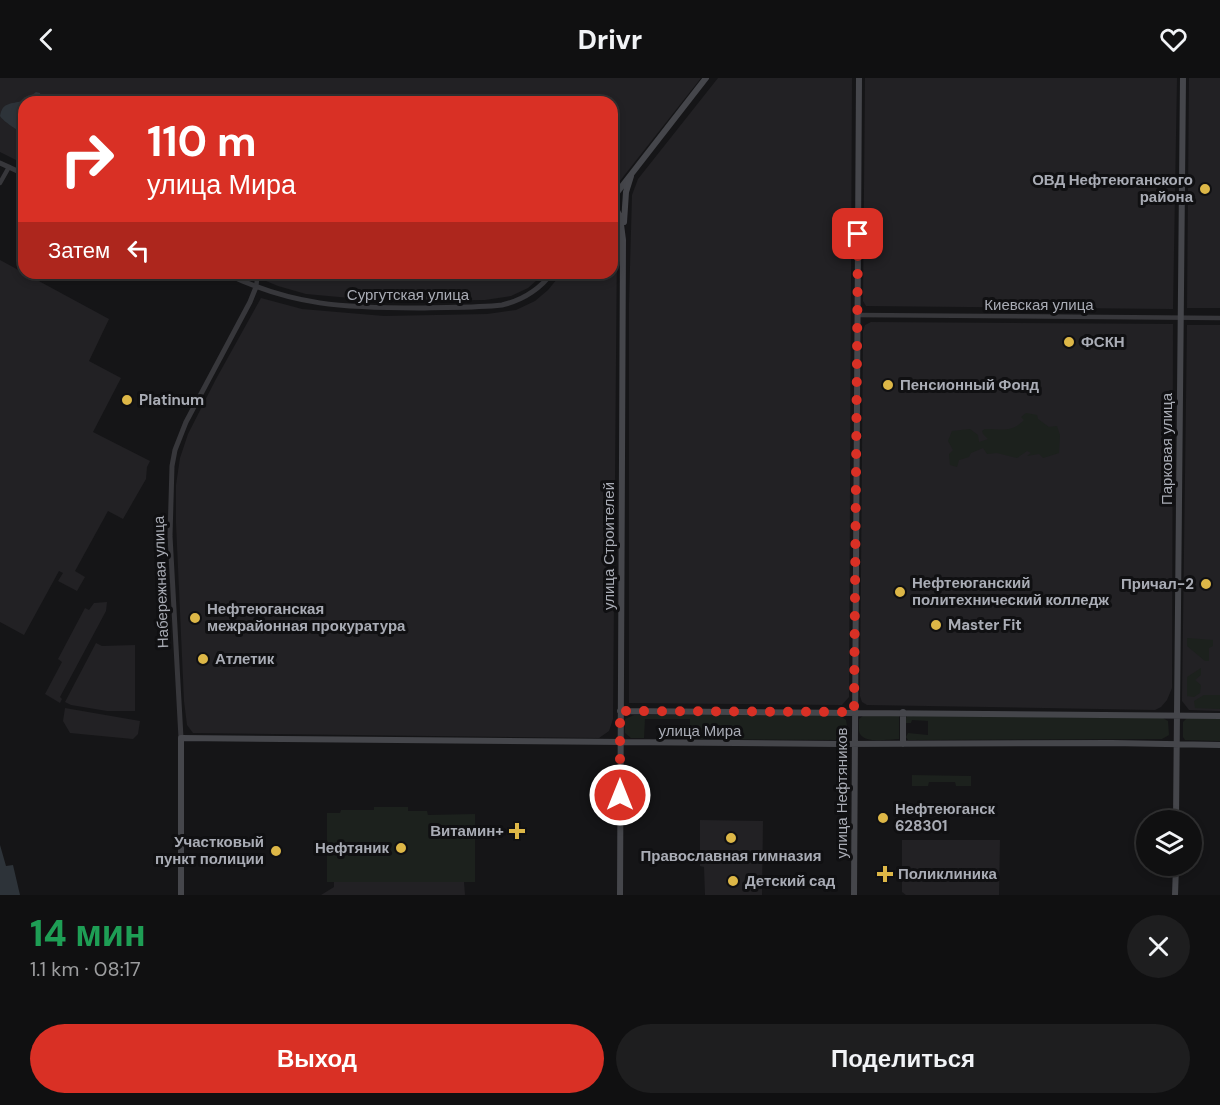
<!DOCTYPE html>
<html lang="ru">
<meta charset="utf-8">
<style>
:root{--surface:#101011;--page:#1e1e1f;--text:#f1f3f6;--muted:#9c9d9f;--line:#303031;--accent:#d93025}
body{margin:0;font-family:"DM Sans",sans-serif;background:var(--page);color:var(--text);height:100vh;display:flex;flex-direction:column;font-size:22px;white-space:nowrap}
*{box-sizing:border-box;margin:0}
p{font-size:20px;color:var(--muted)}
.icon{flex:none;width:33px;height:33px;fill:none;stroke:currentColor;stroke-width:2;stroke-linecap:round;stroke-linejoin:round}
.map{position:relative;height:817px;overflow:hidden}
.details{display:flex;flex-direction:column;background:var(--surface);flex:1}
.details>*{flex:none}
.top-card{position:absolute;left:18px;top:18px;width:600px;height:183px;border-radius:18px;box-shadow:0 3px 9px #0003,0 0 0 2px var(--line);background:#d93025;color:#fff;overflow:hidden}
.tools{position:absolute;left:1136px;top:732px;display:grid;gap:12px}
.tools a{display:grid;place-items:center;width:66px;height:66px;border-radius:50%;background:var(--surface);box-shadow:0 3px 9px #0003,0 0 0 2px var(--line);font-size:30px}
.pin{position:absolute;display:grid;place-items:center;width:51px;height:51px;color:#fff;margin:-26px;border-radius:12px;box-shadow:0 3px 9px #0006}
.me{position:absolute;width:66px;margin:-33px;rotate:0deg;stroke-linejoin:round;filter:drop-shadow(0 0 4px #0008)}
.turn{display:flex;align-items:center;gap:21px;height:126px;padding:0 30px;font-size:27px}
.turn .icon{width:78px;height:78px;stroke-width:2.5}
.turn b{display:block;font-size:42px;line-height:51px}
.then{display:flex;align-items:center;height:57px;padding:0 30px;background:#0003;gap:12px;font-size:22px}
.round{display:grid;place-items:center;flex:none;width:63px;height:63px;border-radius:32px;background:var(--page)}
.headline{display:flex;align-items:center;justify-content:space-between;height:102px;padding:0 30px}
h1{font-size:36px;font-weight:800;line-height:45px;color:#1e9e55}
.cta{display:flex;gap:12px;margin-top:auto;padding:12px 30px}
.cta a{flex:1;height:69px;border-radius:36px;background:var(--accent);color:#fff;font-size:24px;font-weight:800;line-height:69px;text-align:center}
.cta a+a{background:var(--page);color:var(--text)}
header{display:flex;justify-content:space-between;align-items:center;height:78px;padding:0 30px;background:var(--surface);font-size:27px;font-weight:800}
.map>svg:first-child{display:block}
</style>
<header><svg class="icon" aria-label="back" viewBox="0 0 24 24"><path d="M15 5l-7 7 7 7"/></svg>Drivr<svg class="icon" aria-label="heart" viewBox="0 0 24 24"><path d="M12 20l-8-8c-3-5 5-10 8-4 3-6 11-1 8 4z"/></svg></header>
<div class="map">
<svg width="1220" height="817" viewBox="0 0 1220 817">
<rect width="100%" height="100%" fill="#151517"/>
<path fill="#222124" d="M0,0H701L612,113V24H24V86L0,74Z
M718,0H852L849,619L842,627L629,625V225L632,117L638,101Z
M865,0H1177L1173,231L866,228L863,223Z
M1189,0H1220V230H1187Z
M612,152L617,161L613,641L609,653L599,660L193,655L187,647L184,623L176,445V407L180,380L188,356L216,301L261,220L302,231L384,238L487,236L516,232L535,223L548,212L562,195H612Z
M0,182L109,241L89,283L121,300L93,354L150,383L147,389L146,401L123,441L108,433L75,493L85,499L77,513L58,503L63,495L59,493L24,557L0,544Z
M247,195H545L528,210L511,218L485,222L383,223L306,216L278,208Z
M871,244L1173,246L1172,610L1167,622L1161,629L1155,632L867,627L862,624L860,618L863,253L865,247Z
M1187,247H1220V633L1189,632L1182,623Z
M107,524L106,533L60,619L62,621L60,625L45,616L62,584L58,581L85,530L89,532L94,525Z
M96,565L102,568L135,567V633H107L71,627L65,624Z
M65,630L140,643L138,656L133,661L70,655L63,643Z
M700,742L763,743L762,817H705L704,789L700,788Z
M902,762H1000L999,817H906L902,814Z
M334,804H464L465,817H321L334,809Z"/>
<path fill="#1c211d" d="M1026,335L1037,337L1038,341L1049,349L1057,348L1060,357L1059,375L1043,380L1039,376L1027,378L1031,375L1027,373L1017,380L997,375L987,376L983,370L971,375L969,379L959,382L957,389L950,387L949,376L953,372L948,363L952,353L970,351L978,357L979,364L988,361L983,356L982,353L985,351C1001,351 1012,355 1024,342L1021,339Z
M1187,560L1213,562V568L1209,570V583H1205L1187,568Z
M1201,590V597L1195,602L1201,607L1200,615L1194,619L1187,618V599Z
M1204,617H1220V631L1195,630L1194,623Z
M634,637H839L846,642L848,654L846,658L837,662L693,661L690,658V641H645L644,660H631L625,655V641Z
M864,637H899V661C889,661 866,666 860,656C858,652 859,646 859,641Z
M907,638L1163,640L1168,643L1169,657L1162,661L908,662L906,659L908,655L928,657V643L912,642L911,645H906L905,642Z
M1187,640L1220,641V663L1185,662L1183,659V644Z
M912,697L971,698V708H956L955,704H929L928,708H912Z
M374,729H408V733H427L428,737L475,736V804H327V735H340L341,732H374Z"/>
<path fill="#2d3339" d="M36,14L40,15L41,19L38,24H24V55C19,54 3,43 0,38C2,26 8,26 18,24C25,23 31,18 36,14Z
M0,767L6,788L13,787L20,817H0Z"/>
<g fill="none" stroke-linecap="round" stroke-linejoin="round">
<path stroke="#37373b" stroke-width="4.5" d="M0,105L9,89
M256,209L258,195
M857,237L1220,240"/>
<path stroke="#37373b" stroke-width="5" d="M0,85L24,96
M612,144L621,157
M225,195C292,228 346,230 419,230C447,229 475,230 502,227C523,222 539,212 552,195
M181,660L170,458L172,388L175,372L186,344L250,224L256,209"/>
<path stroke="#45464b" stroke-width="6" d="M612,121L706,0
M612,122L620,139L623,162L620,817
M624,144L626,114L631,98
M620,633L1220,638
M903,634V666
M1176,742L1183,0
M181,817V660L840,666L1112,665L1220,667
M854,817L859,0
M1175,817L1176,788"/>
</g>
<g fill="none" stroke-linecap="round" stroke-linejoin="round">
<path stroke="#d93025" stroke-width="10" stroke-dasharray="0 18" d="M620,717V633L854,634L858,156"/>
</g>
<g fill="#ddb747" stroke="#101012" stroke-width="2">
<circle cx="1205" cy="111" r="6"/>
<circle cx="1069" cy="264" r="6"/>
<circle cx="888" cy="307" r="6"/>
<circle cx="127" cy="322" r="6"/>
<circle cx="1206" cy="506" r="6"/>
<circle cx="900" cy="514" r="6"/>
<circle cx="195" cy="540" r="6"/>
<circle cx="936" cy="547" r="6"/>
<circle cx="203" cy="581" r="6"/>
<circle cx="883" cy="740" r="6"/>
<path d="M514 744h6v6h6v6h-6v6h-6v-6h-6v-6h6z"/>
<circle cx="731" cy="760" r="6"/>
<circle cx="401" cy="770" r="6"/>
<circle cx="276" cy="773" r="6"/>
<path d="M882 787h6v6h6v6h-6v6h-6v-6h-6v-6h6z"/>
<circle cx="733" cy="803" r="6"/>
</g>
<g text-anchor="middle" stroke-width="6" stroke-linejoin="round" paint-order="stroke">
<g font-size="15" font-weight="bold" fill="#a9acb5" stroke="#101012" text-anchor="start">
<text x="1193" y="107" text-anchor="end">ОВД Нефтеюганского<tspan x="1193" dy="17">района</tspan></text>
<text x="1081" y="269">ФСКН</text>
<text x="900" y="312">Пенсионный Фонд</text>
<text x="139" y="327">Platinum</text>
<text x="912" y="510">Нефтеюганский<tspan x="912" dy="17">политехнический колледж</tspan></text>
<text x="1194" y="511" text-anchor="end">Причал-2</text>
<text x="207" y="536">Нефтеюганская<tspan x="207" dy="17">межрайонная прокуратура</tspan></text>
<text x="948" y="552">Master Fit</text>
<text x="215" y="586">Атлетик</text>
<text x="895" y="736">Нефтеюганск<tspan x="895" dy="17">628301</tspan></text>
<text x="504" y="758" text-anchor="end">Витамин+</text>
<text x="264" y="769" text-anchor="end">Участковый<tspan x="264" dy="17">пункт полиции</tspan></text>
<text x="389" y="775" text-anchor="end">Нефтяник</text>
<text x="731" y="783" text-anchor="middle">Православная гимназия</text>
<text x="898" y="801">Поликлиника</text>
<text x="745" y="808">Детский сад</text>
</g>
<g font-size="15" fill="#a9acb5" stroke="#101012">
<text x="408" y="222">Сургутская улица</text>
<text x="1039" y="232">Киевская улица</text>
<text transform="translate(1167 371) rotate(-90)" y="5">Парковая улица</text>
<text transform="translate(609 468) rotate(-90)" y="5">улица Строителей</text>
<text transform="translate(161 504) rotate(-92)" y="5">Набережная улица</text>
<text x="700" y="658">улица Мира</text>
<text transform="translate(842 715) rotate(-90)" y="5">улица Нефтяников</text>
</g>
</g>
</svg>
<div class="tools">
<a><svg class="icon" aria-label="layers" viewBox="0 0 24 24"><path d="M12 4l9 5-9 5-9-5zM3 14l9 5 9-5"/></svg></a>
</div>
<div class="pin" style="left:858px;top:156px;background:#d93025"><svg class="icon" aria-label="arrive" viewBox="0 0 24 24"><path d="M6 21V4h12l-3 4 3 4H6"/></svg></div>
<svg class="me" style="left:620px;top:717px" viewBox="-20 -20 40 40"><circle r="17" fill="#d93025" stroke="#fff" stroke-width="3"/><path d="M0-11L8 9 0 5-8 9z" fill="#fff"/></svg>
<div class="top-card">
<div class="turn"><svg class="icon" aria-label="right" viewBox="0 0 24 24"><path d="M7 20v-9h11M14 6l5 5-5 5"/></svg><div><b>110 m</b>улица Мира</div></div>
<div class="then">Затем<svg class="icon" aria-label="left" viewBox="0 0 24 24"><path d="M17 20v-9H6M10 6l-5 5 5 5"/></svg></div>
</div>
</div>
<section class="details">
<div class="headline"><div><h1>14 мин</h1><p>1.1 km · 08:17</p></div><a class="round"><svg class="icon" aria-label="close" viewBox="0 0 24 24"><path d="M6 6l12 12M18 6L6 18"/></svg></a></div>
<div class="cta"><a>Выход</a><a>Поделиться</a></div>
</section>
